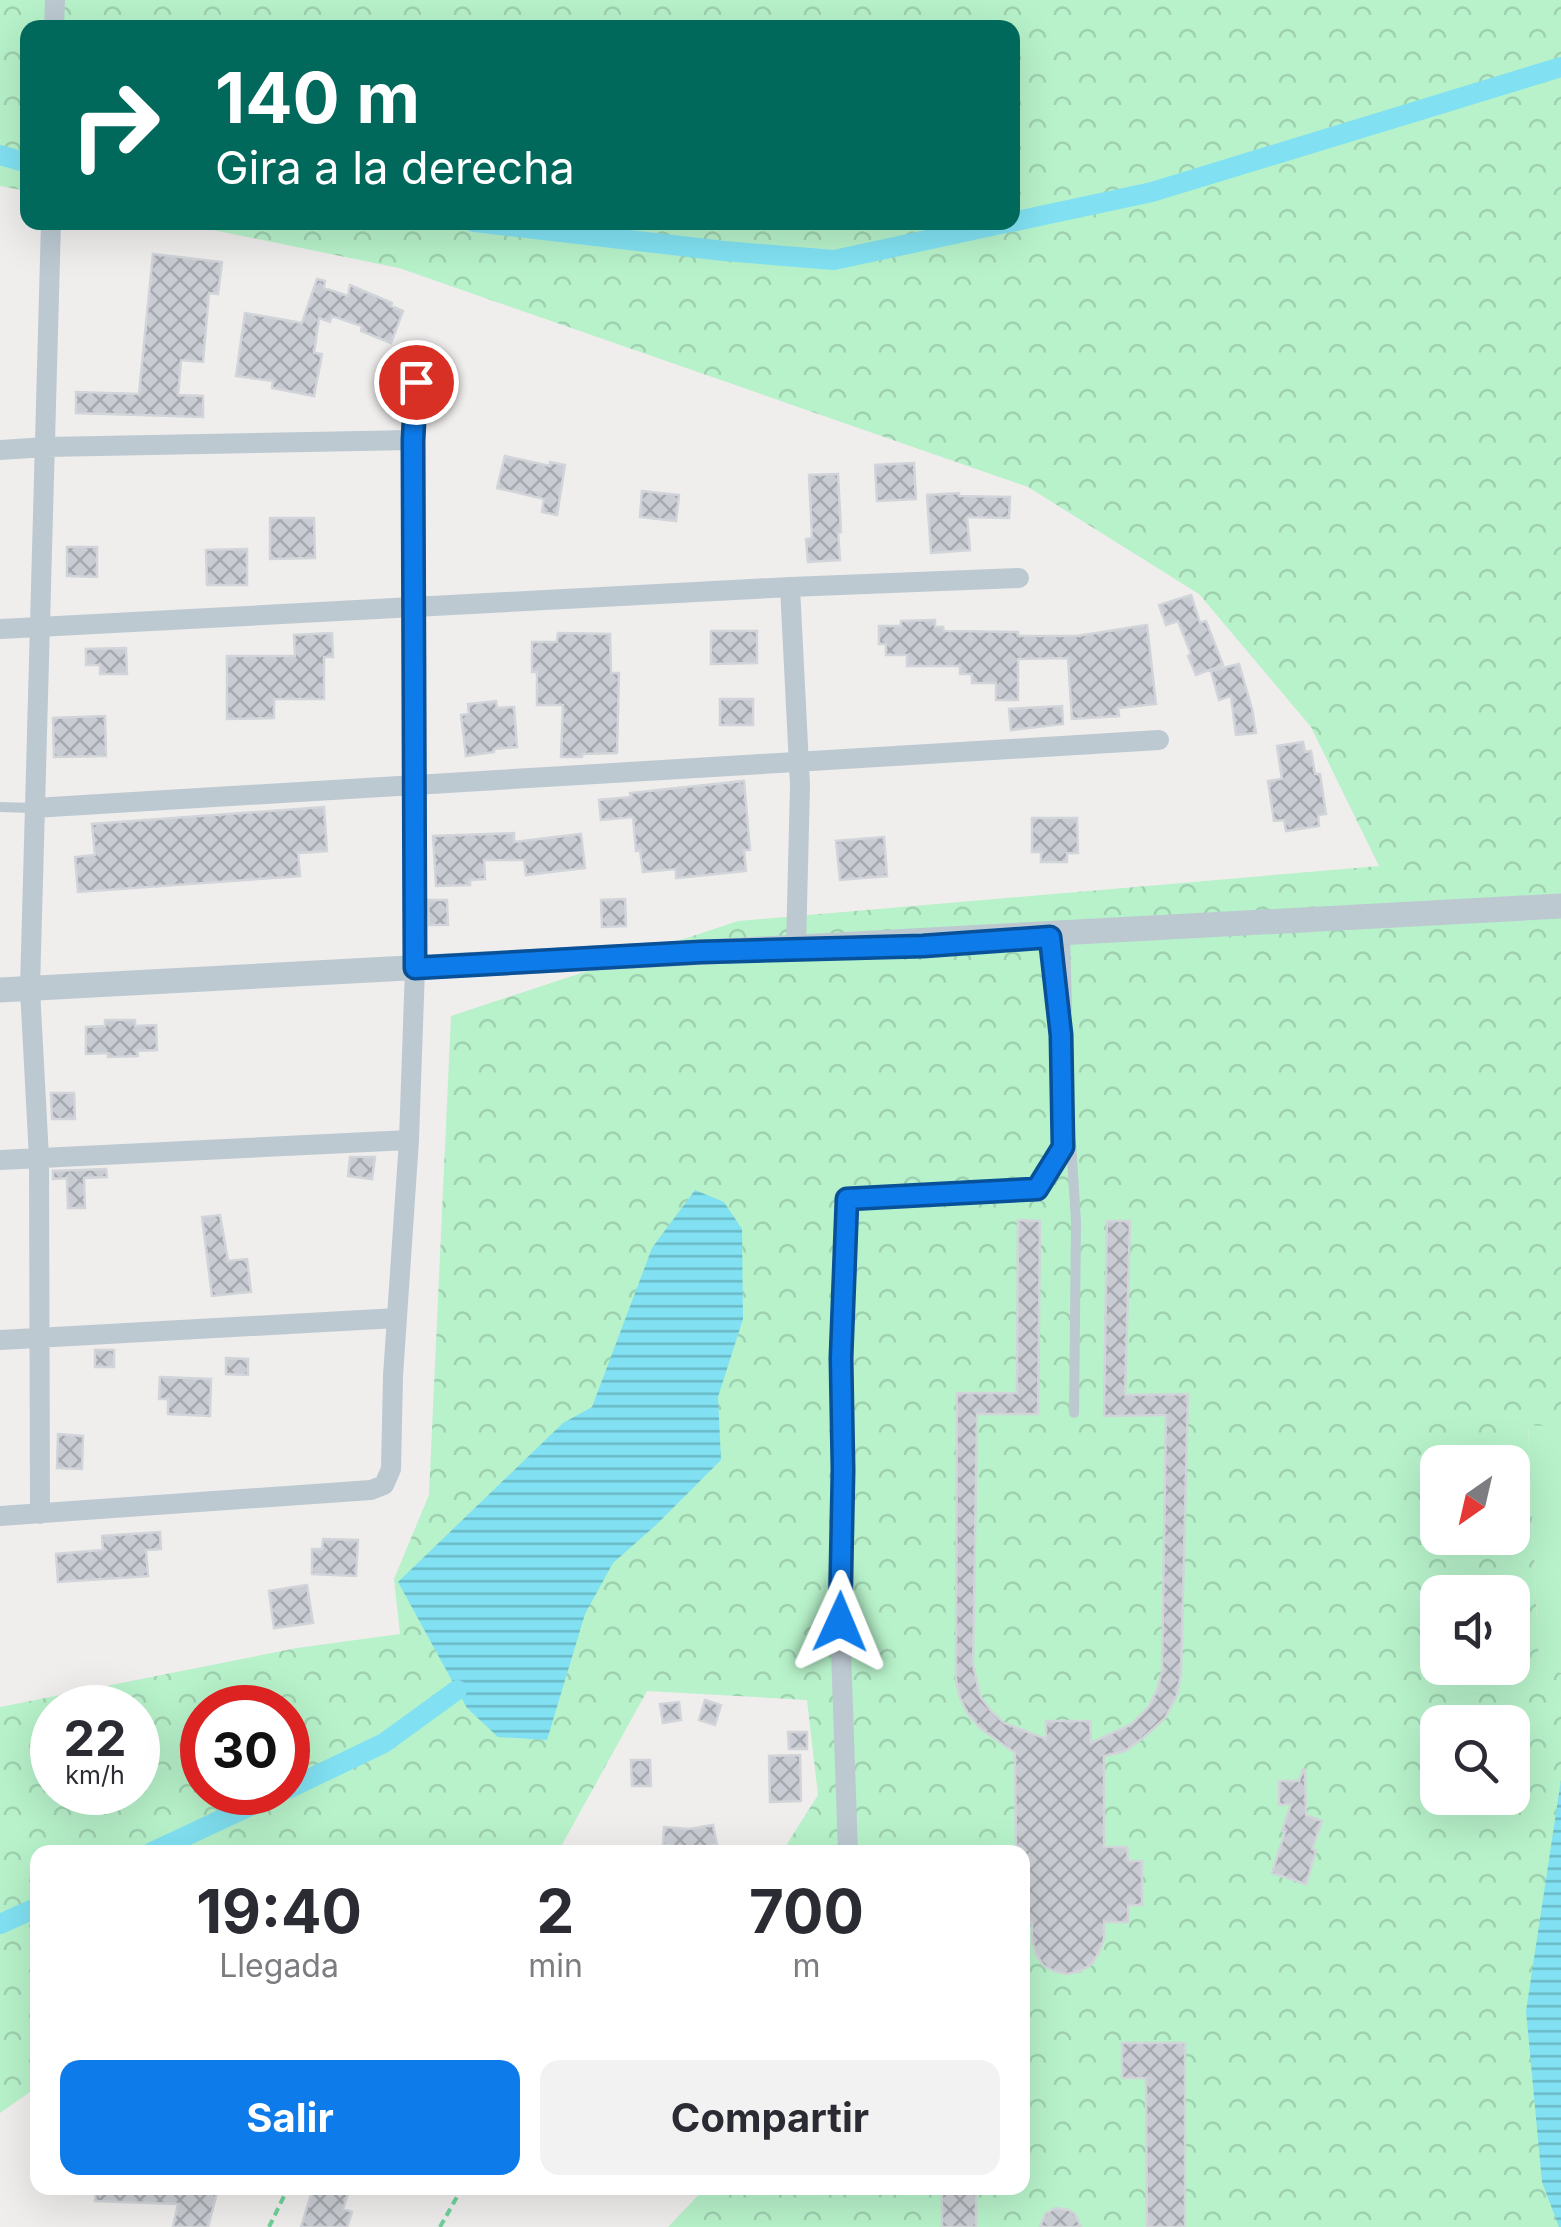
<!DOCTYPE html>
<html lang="es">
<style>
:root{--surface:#fff;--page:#f2f2f3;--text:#2b2b33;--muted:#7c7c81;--accent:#0d7bea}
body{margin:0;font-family:Inter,sans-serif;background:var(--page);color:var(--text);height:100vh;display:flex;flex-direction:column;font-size:38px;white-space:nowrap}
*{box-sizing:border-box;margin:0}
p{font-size:32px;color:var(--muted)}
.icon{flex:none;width:55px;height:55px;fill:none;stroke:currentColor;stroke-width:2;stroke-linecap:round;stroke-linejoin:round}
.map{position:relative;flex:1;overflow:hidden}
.drawer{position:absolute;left:30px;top:1845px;width:1000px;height:350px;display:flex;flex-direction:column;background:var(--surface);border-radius:20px;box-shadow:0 10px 40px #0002}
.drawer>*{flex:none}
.hud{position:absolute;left:20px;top:20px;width:1000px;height:210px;border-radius:20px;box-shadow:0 10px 40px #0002;background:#00695c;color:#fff;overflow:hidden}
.needle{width:65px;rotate:214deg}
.buttons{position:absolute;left:1420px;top:1445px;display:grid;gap:20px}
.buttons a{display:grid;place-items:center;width:110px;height:110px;border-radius:20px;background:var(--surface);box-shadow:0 10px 40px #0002;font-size:50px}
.speed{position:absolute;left:30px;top:1685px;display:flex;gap:20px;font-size:50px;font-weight:700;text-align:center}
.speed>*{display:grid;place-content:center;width:130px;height:130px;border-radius:50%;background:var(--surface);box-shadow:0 10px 40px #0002;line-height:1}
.speed small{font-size:25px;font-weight:400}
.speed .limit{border:15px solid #d22;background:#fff;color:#111}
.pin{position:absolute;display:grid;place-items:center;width:85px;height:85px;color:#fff;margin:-42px;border:5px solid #fff;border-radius:50%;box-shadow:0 2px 10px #0007}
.me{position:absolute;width:110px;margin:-55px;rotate:1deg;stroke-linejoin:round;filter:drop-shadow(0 0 8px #0008)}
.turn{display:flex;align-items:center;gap:35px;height:210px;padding:0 30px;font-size:45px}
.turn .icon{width:130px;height:130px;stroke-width:2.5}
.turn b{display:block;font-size:70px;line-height:85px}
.eta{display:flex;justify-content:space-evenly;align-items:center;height:170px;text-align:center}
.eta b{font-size:60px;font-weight:700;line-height:70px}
.primary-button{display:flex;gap:20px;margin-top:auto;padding:20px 30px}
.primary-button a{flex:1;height:115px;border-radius:20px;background:var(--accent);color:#fff;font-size:40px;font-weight:700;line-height:115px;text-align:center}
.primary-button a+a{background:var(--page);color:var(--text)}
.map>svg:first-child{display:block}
</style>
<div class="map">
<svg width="1561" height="2227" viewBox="0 0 1561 2227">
<defs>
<pattern id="forest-crowns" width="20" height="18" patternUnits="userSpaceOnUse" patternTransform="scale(2.5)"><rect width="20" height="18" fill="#b7f2ca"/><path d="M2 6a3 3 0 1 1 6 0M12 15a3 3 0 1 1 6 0" fill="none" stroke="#9fd1b0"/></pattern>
<pattern id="water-rules" width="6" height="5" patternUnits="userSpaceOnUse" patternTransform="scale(2.5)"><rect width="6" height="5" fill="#81e1f2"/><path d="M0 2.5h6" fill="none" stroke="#6bb9c7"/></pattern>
<pattern id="building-cross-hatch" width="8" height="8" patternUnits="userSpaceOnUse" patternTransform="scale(2.5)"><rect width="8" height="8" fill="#c9ccd2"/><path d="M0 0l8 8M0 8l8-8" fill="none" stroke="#a5a8ae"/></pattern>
</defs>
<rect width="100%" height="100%" fill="#f0eded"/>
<path fill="#b7f2ca" d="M1528,1424L1561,1427V1673L1539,1666Z"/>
<path fill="url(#forest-crowns)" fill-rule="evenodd" d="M0,0H1561V1427L1528,1425L1539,1665L1561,1673V2227H668L705,2188H1022V1852H782L818,1795L807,1700L647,1691L558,1852H38L37,2087L0,2113V1707L297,1648L400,1634L394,1579L429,1495L451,1016L738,921L1379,866L1311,727L1199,594L1028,487L399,268L179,223L1012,222V28H28L27,191L0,186ZM1438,1462H1512V1538H1438ZM1438,1592H1512V1668H1438ZM52,1708H138V1792H52ZM202,1708H288V1792H202ZM1438,1722H1512V1798H1438Z"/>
<path fill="url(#water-rules)" d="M695,1190L724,1202L742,1229L743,1319L718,1397L721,1460L656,1525L613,1563L585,1614L547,1740L498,1737L467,1708L398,1582L563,1423L592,1407L652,1248Z
M1561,1780V2227H1559L1542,2182L1526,2011Z"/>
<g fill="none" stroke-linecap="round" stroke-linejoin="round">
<path stroke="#81e1f2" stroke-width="20" d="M0,155L28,163
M474,222L724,251L834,260L1010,222
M1012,222L1152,192L1561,67
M288,1789L384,1743L457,1690
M152,1852L280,1792
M0,1924L38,1907"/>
</g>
<path fill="url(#building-cross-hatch)" stroke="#d1d4d9" stroke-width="2.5" d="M153,254L222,262L218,294L209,293L203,362L181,360L178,395L203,396V417L76,413V392L139,394Z
M317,279L325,281L324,288L348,296L350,285L392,303L391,306L403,311L391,343L361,331L362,326L332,316L330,322L319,318L314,353L322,354L314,396L272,388L273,381L236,376L245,313L302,323Z
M505,456L550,466V462L565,465L557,515L542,512L544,499L497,488Z
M914,463L916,499L877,501L875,465Z
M838,474L841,532L838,533L840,560L808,562L806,539L812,538L809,475Z
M642,491L679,495L676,521L640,517Z
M959,493V496L1010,497L1009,518L967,517L970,550L931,553L927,495Z
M270,518H314L315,558L270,559Z
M67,547H97V577L67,576Z
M247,549V585H207L206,550Z
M1191,595L1200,623L1206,621L1223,665L1196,675L1188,656L1191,654L1178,621L1166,625L1159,605Z
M935,620V627H943L944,631L1018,632V636H1077L1147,625L1156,704L1118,708L1119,716L1072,719L1068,658L1018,659V700H996V683H972V674H960V666H907V655H886V644H879V626H901V621Z
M711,631H757V663L711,664Z
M332,633L333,657H324V699H274V718L227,719V656H295L294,635Z
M558,633L610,634L611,673H619L617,753L582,754V757H561L563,705H537V672H532V642H557Z
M126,648L127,674H100V665H86V649Z
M1239,664L1252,709L1256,733L1236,735L1231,696L1219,700L1211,671Z
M720,699H753V725H720Z
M496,701L497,708L514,707L517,747L494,749V752L466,756L461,715L469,714L468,704Z
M1062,706L1063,724L1011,730L1009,709Z
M105,716L106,756L54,757L53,718Z
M1303,742L1305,752L1311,751L1315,774H1320L1326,814L1318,815L1319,826L1286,831L1284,820L1274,821L1268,781L1282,779L1277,746Z
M744,781L750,850H744L746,871L676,878V869L643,872L640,850L636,851L633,817L601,820L599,800L631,797L630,793Z
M324,807L327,851L298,853L300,876L78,892L75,857L95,855L92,824Z
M1032,818H1077L1078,853H1067V862H1041V852H1032Z
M514,833V842L581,834L585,868L526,875L524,860H484L485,879L470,880V885L436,886L433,836Z
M884,837L887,876L840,880L836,841Z
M625,899L626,926L602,927L601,900Z
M428,900H447L448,925H429Z
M105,1020H135V1026L156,1025L157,1050L137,1051L138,1056L108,1057V1053L86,1054V1027L105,1026Z
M51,1093H74L75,1119H52Z
M350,1157H375L372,1179L348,1176Z
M106,1169L107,1177L84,1178L85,1208H68L67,1178L53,1179V1171Z
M220,1215L228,1261L247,1259L251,1292L212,1296L202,1217Z
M1018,1220L1040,1221L1038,1414H977L973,1664L980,1696L991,1711L1004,1723L1046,1739V1721H1090L1091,1743L1132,1724L1148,1708L1157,1690L1162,1672L1166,1415L1104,1416L1107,1221H1130L1125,1395L1188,1394L1181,1673L1177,1695L1165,1718L1144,1737L1125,1751L1104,1756V1847H1127L1128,1861H1142V1905H1128V1922H1104V1939L1099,1952L1092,1964L1080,1971L1067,1974L1054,1971L1043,1965L1036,1954L1032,1940V1923H1022V1852H1016L1015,1753L980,1728L968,1714L960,1698L956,1680L957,1393H1017Z
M95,1350H114V1367H95Z
M226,1358L248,1359V1375L226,1374Z
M160,1377L211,1379L210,1416L168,1414V1399H159Z
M58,1434L83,1436L82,1469L57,1468Z
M160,1532L161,1549L146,1550L148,1576L58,1582L56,1554L103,1550L102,1536Z
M323,1539L358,1540L356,1576L312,1574V1549H322Z
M307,1585L313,1623L274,1628L269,1591Z
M705,1700L721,1705L715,1725L699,1720Z
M679,1702L681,1720L663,1723L660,1704Z
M788,1732H807V1749H789Z
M800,1755L801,1801L770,1802L769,1756Z
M631,1760H650L651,1786H632Z
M1303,1769L1305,1770L1306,1815L1322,1821L1312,1849L1316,1850L1306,1884L1272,1873L1285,1832L1282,1831L1291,1804L1279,1805V1781H1299Z
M713,1825L717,1844L698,1848L663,1845L664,1827L689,1829Z
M1122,2043H1185V2227H1147L1146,2078H1122Z
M96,2188H198L217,2193L208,2227H173L178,2204L95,2201Z
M313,2188H350L343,2209L352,2212L347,2227H301Z
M942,2188H976V2227H942Z
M1055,2208L1069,2210L1075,2214L1081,2227H1040L1045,2214Z"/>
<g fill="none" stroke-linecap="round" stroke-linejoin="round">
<path stroke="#6dd29a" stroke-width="4" stroke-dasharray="8 5" stroke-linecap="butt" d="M269,2227L288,2188
M440,2227L462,2188"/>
<path stroke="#bcc9d1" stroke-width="10" d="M0,807L34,808
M1065,932L1067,1010
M1071,1142L1076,1222L1074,1413"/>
<path stroke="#bcc9d1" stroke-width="20" d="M54,28L55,0
M0,450L46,447L413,440
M790,587L800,785L796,947
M0,629L790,587L1019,578
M34,808L1159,740
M0,1160L409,1140
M0,1340L397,1318
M40,1514L39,1158L30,989L51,222
M0,1516L371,1490L384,1485L391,1469L393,1376L409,1140L415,968L413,440L417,353
M848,1852L840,1622L843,1470L841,1358L847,1199L1037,1189L1063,1147L1061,1035L1050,937L1032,938"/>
<path stroke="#bcc9d1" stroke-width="25" d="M0,990L1561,906"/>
</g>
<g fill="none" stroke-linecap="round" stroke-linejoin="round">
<g stroke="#085098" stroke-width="25">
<path id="route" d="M416,382L413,440L415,968L700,952L923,946L1050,937L1061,1035L1063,1147L1037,1189L847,1199L841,1358L843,1470L840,1622"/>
</g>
<use href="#route" stroke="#0d7bea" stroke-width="18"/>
</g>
</svg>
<div class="buttons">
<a><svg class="needle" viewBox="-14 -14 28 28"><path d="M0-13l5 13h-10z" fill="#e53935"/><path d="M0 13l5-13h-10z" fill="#7c7c81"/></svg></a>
<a><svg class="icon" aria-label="sound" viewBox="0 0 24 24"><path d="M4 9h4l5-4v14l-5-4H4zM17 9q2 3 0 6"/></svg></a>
<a><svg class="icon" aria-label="search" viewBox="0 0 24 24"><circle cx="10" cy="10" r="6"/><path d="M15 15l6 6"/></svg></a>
</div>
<div class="speed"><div>22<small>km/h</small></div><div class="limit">30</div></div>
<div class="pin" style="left:416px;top:382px;background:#d93025"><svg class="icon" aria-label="arrive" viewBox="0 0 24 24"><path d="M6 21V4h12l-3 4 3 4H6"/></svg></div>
<svg class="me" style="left:840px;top:1622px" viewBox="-20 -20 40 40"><path d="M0-17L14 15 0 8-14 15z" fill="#0d7bea" stroke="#fff" stroke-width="4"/></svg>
<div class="hud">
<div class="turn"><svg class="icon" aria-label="right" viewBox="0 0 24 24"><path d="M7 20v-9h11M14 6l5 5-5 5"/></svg><div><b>140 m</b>Gira a la derecha</div></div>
</div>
<section class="drawer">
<div class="eta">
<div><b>19:40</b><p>Llegada</p></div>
<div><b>2</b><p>min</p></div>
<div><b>700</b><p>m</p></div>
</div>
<div class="primary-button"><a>Salir</a><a>Compartir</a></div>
</section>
</div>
